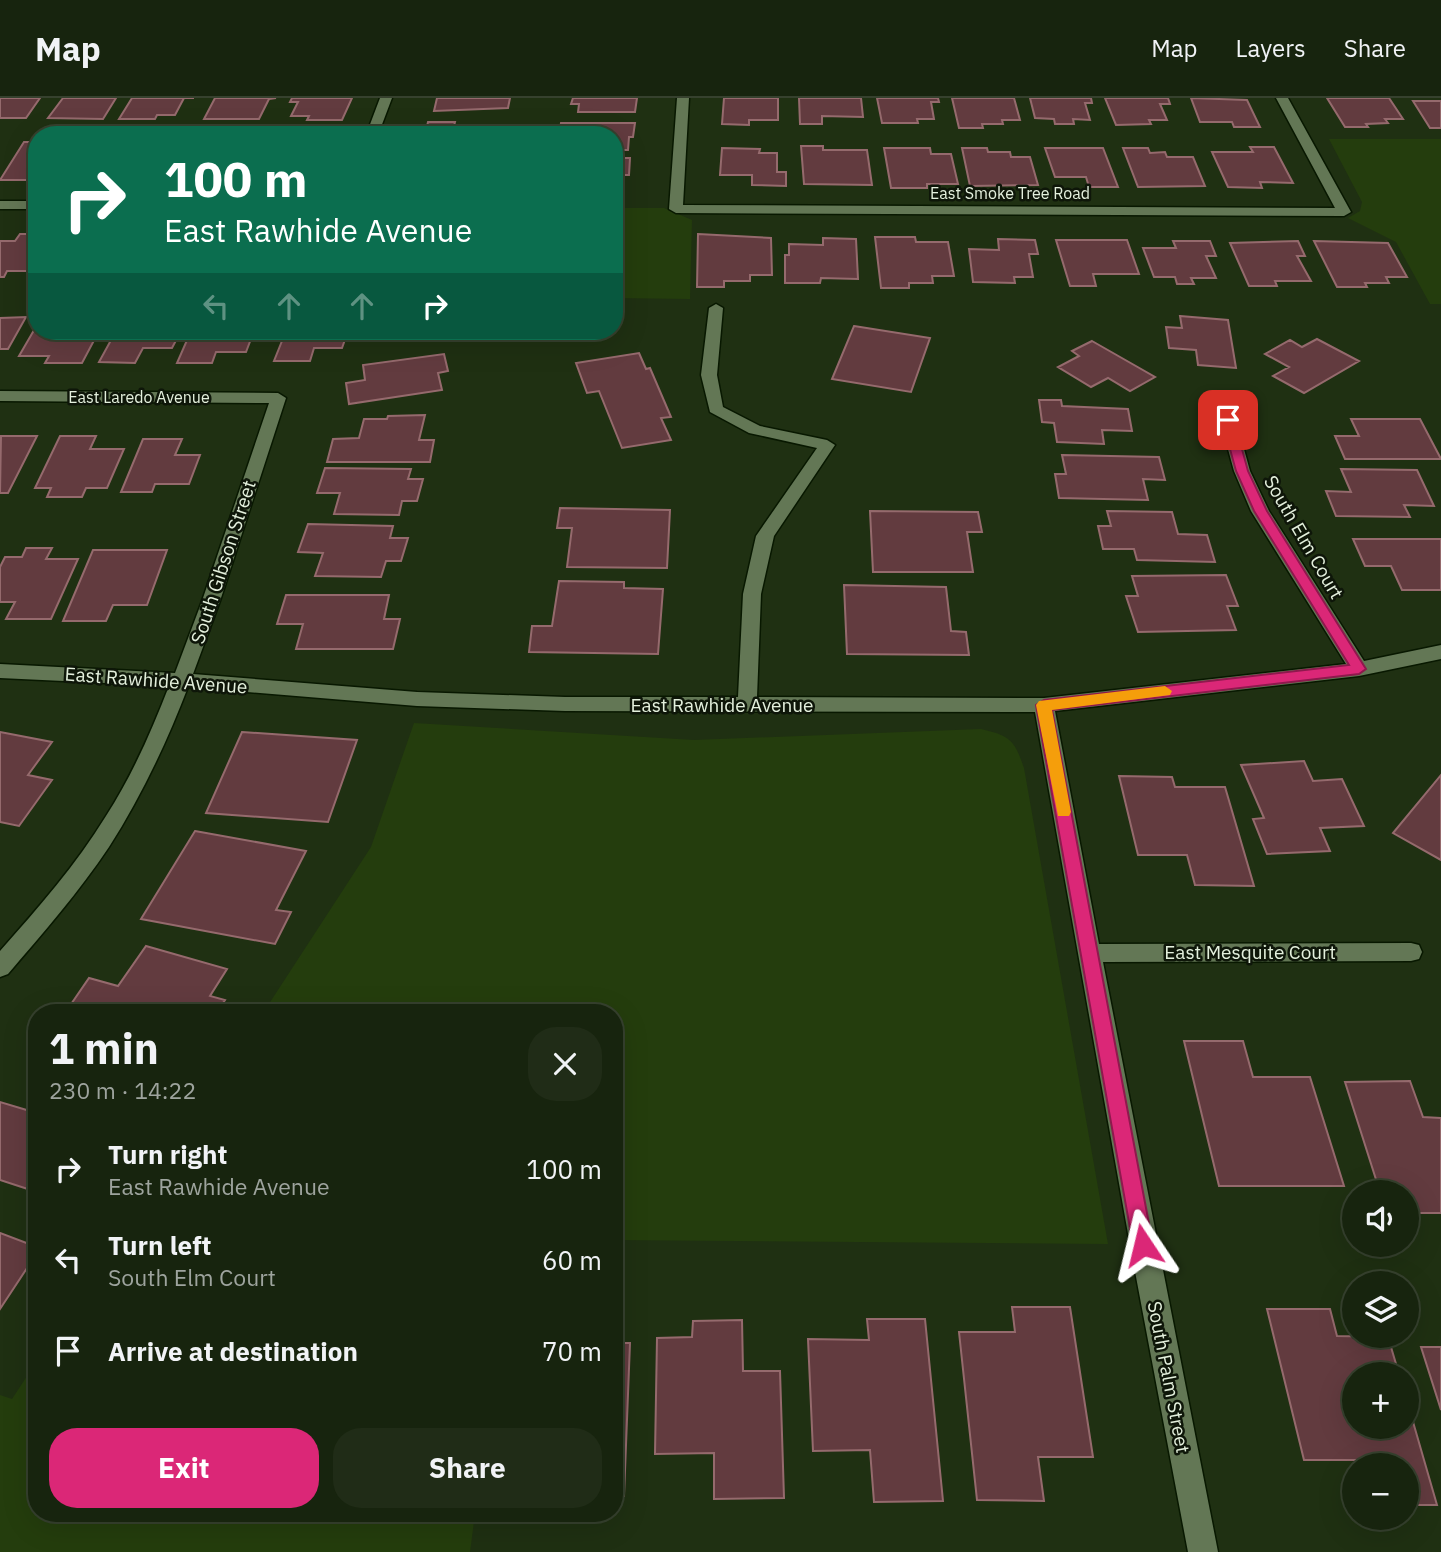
<!DOCTYPE html>
<meta charset="utf-8">
<style>
:root{--surface:#17240e;--page:#202c17;--text:#f1f3f6;--muted:#9ea49e;--line:#36412e;--accent:#db2777}
body{margin:0;font-family:"IBM Plex Sans",sans-serif;background:var(--page);color:var(--text);height:100vh;display:flex;flex-direction:column;font-size:26px;white-space:nowrap}
*{box-sizing:border-box;margin:0}
p{font-size:23px;color:var(--muted)}
.icon{flex:none;width:38px;height:38px;fill:none;stroke:currentColor;stroke-width:2;stroke-linecap:round;stroke-linejoin:round}
.map{position:relative;flex:1;overflow:hidden}
.drawer{position:absolute;left:28px;top:906px;width:595px;height:518px;display:flex;flex-direction:column;background:var(--surface);border-radius:28px;box-shadow:0 7px 28px #0002,0 0 0 2px var(--line)}
.drawer>*{flex:none}
.top-card{position:absolute;left:28px;top:28px;width:595px;height:214px;border-radius:28px;box-shadow:0 7px 28px #0002,0 0 0 2px var(--line);background:#0b6e4f;color:#fff;overflow:hidden}
.tools{position:absolute;left:1342px;top:1082px;display:grid;gap:14px}
.tools a{display:grid;place-items:center;width:77px;height:77px;border-radius:50%;background:var(--surface);box-shadow:0 7px 28px #0002,0 0 0 2px var(--line);font-size:35px}
.pin{position:absolute;display:grid;place-items:center;width:60px;height:60px;color:#fff;margin:-30px;border-radius:14px;box-shadow:0 4px 10px #0006}
.me{position:absolute;width:77px;margin:-38px;rotate:350deg;stroke-linejoin:round;filter:drop-shadow(0 0 5px #0008)}
.turn{display:flex;align-items:center;gap:24px;height:147px;padding:0 21px;font-size:32px}
.turn .icon{width:91px;height:91px;stroke-width:2.5}
.turn b{display:block;font-size:49px;line-height:60px}
.lanes{display:flex;align-items:center;height:66px;padding:0 21px;background:#0003;justify-content:center;gap:35px;direction:ltr}
.lanes .off{opacity:.35}
.round{display:grid;place-items:center;flex:none;width:74px;height:74px;border-radius:28px;background:var(--page)}
.overview{display:flex;align-items:center;justify-content:space-between;height:119px;padding:0 21px}
h1{font-size:42px;font-weight:800;line-height:52px}
.cta{display:flex;gap:14px;margin-top:auto;padding:14px 21px}
.cta a{flex:1;height:80px;border-radius:28px;background:var(--accent);color:#fff;font-size:28px;font-weight:800;line-height:80px;text-align:center}
.cta a+a{background:var(--page);color:var(--text)}
ul{padding:0;list-style:none}
li{display:flex;align-items:center;gap:21px;height:91px;padding:0 21px}
li div{flex:1}
li b{display:block;font-size:26px}
li em{font-style:normal}
header{display:flex;align-items:center;gap:42px;box-sizing:border-box;height:98px;padding:0 35px;background:var(--surface);border-bottom:2px solid var(--line)}
header strong{font-size:33px}
nav{display:flex;gap:38px;margin-inline-start:auto;font-size:24px}
.map>svg:first-child{display:block}
</style>
<header>
<strong>Map</strong>
<nav><a>Map</a><a>Layers</a><a>Share</a></nav>
</header>
<div class="map">
<svg width="1441" height="1454" viewBox="0 0 1441 1454">
<rect width="100%" height="100%" fill="#1f3012"/>
<path fill="#243d0d" d="M1329,41H1441V206H1430L1396,144L1348,120L1360,113L1362,104Z
M614,110H664L692,122L690,201L614,200Z
M414,625L694,642L981,631C1010,638 1014,641 1024,670L1108,1146L614,1142V915H263L371,749Z
M37,1263V1416H475L470,1454H0V1297L12,1301Z"/>
<path fill="#623b3f" stroke="#956a6d" stroke-width="2" d="M0,0H40L26,20H0Z
M63,0H116L103,21L48,20Z
M132,0H194H184L175,17H157L155,21H119Z
M215,0H276L269,1L259,21H204Z
M292,0H352L342,22H307L309,18H291L298,4H290Z
M437,0H510L508,10L434,13Z
M573,0H637L635,14H578L579,6H571Z
M724,0H778V22H749V27L722,26Z
M799,0H861L863,19L822,18V26H800Z
M877,0H938L939,4H931L934,21H917L918,25H882Z
M952,0H1014L1020,22H1002L1003,26H982L983,30H959Z
M1030,0H1091L1092,5H1085L1090,22L1073,21L1074,26H1055L1054,21L1035,20Z
M1105,0H1168L1170,6H1160L1167,22H1149L1151,26L1116,27Z
M1191,0L1247,2L1260,29H1234L1232,24H1200Z
M1327,0H1389L1403,21H1385L1388,25L1366,26L1368,29H1345Z
M1413,3H1441V30H1430Z
M428,24H455L454,28H491L489,37H425Z
M561,25H635L633,39H629L628,52H614V37H559Z
M24,44H37V82H0Z
M801,48H823V52H867L872,87L804,86Z
M1250,49H1274L1293,85L1260,84L1262,90L1228,89L1212,54H1253Z
M722,50L760,51L759,55H777V74H786V88L752,87V77H720Z
M884,50H930L931,56H951L958,86H927V90H891Z
M962,50H987L988,54H1010L1011,59H1030L1038,87L970,88Z
M1045,50H1103L1118,89H1089L1086,79H1055Z
M1123,50H1148L1150,55L1165,54L1167,59H1193L1205,88L1138,89Z
M614,60H630L629,77H615L614,85Z
M20,136H37V157L28,173H7L4,179H0V143H15Z
M698,136L771,140L772,177H750V183H724V189H697Z
M875,139H915L916,144H948L954,178H932L933,185H909V190H881Z
M823,140L856,141L858,181L821,180L820,185H785V157H789V146L823,147Z
M998,141L1035,142L1038,156H1029L1033,179H1014L1015,185L973,184L969,151L999,152Z
M1056,142H1127L1139,176H1093L1096,188H1070Z
M1173,143H1210L1216,158H1206L1216,180H1191L1194,186H1177L1175,179H1154L1143,150H1176Z
M1298,143L1305,158H1297L1311,183H1275L1277,188H1249L1230,145Z
M1314,143L1388,145L1407,179H1386L1389,185H1365L1367,189H1337Z
M1180,218L1228,222L1236,270L1198,267L1196,252L1169,250L1166,229L1182,230Z
M26,219L8,251H0V220Z
M37,227V233H99L82,265H45L49,258H19Z
M854,228L930,240L911,294L832,281Z
M116,233H181L172,250H143L135,265L99,264Z
M191,233H254L246,254H216L212,265H177Z
M286,233H348L342,250H314L310,263H274Z
M1317,241L1359,263L1304,295L1273,278L1289,269L1265,256L1290,242L1302,249Z
M1092,243L1155,279L1130,293L1108,280L1091,289L1058,269L1079,258L1072,253Z
M639,255L646,271L650,270L671,319L661,320L671,342L622,350L599,293L587,295L576,265Z
M444,256L448,273L438,275L442,292L349,306L346,285L365,282L363,267Z
M1039,302H1061L1062,308L1128,311L1132,333L1102,332L1104,346L1057,344L1054,325L1042,324Z
M425,317L419,342H434L430,364H327L333,341L359,340L364,321H387L388,318Z
M1351,321H1420L1441,361H1345L1335,338H1359Z
M1,338H37L8,395H0Z
M60,338H96L90,351H124L107,390H86L82,399H47L51,390H35Z
M143,341H182L175,357H200L189,386H155L152,394H121Z
M1062,357L1159,359L1165,382L1143,381L1148,402L1059,400L1055,376H1066Z
M325,370L411,371L408,381H423L417,403H402L399,417L334,416L340,395H317Z
M1341,371L1417,372L1434,408L1404,407L1410,419L1336,418L1326,393L1351,394Z
M560,410L670,412L667,470L567,469L572,430H557Z
M870,413L978,414L982,434H967L973,474H873Z
M1107,413L1172,414L1178,436L1207,437L1215,464L1137,462L1134,451H1103L1098,428H1111Z
M308,426L393,428L390,440H408L401,463H386L381,479L315,478L323,455L298,454Z
M1353,441H1441V492H1402L1391,468H1365Z
M26,450H52L46,461H78L51,521H6L15,504H0V469L5,459H22Z
M93,452H167L147,507H113L106,523H63Z
M1226,477L1238,508H1227L1236,532L1138,534L1126,498H1138L1132,478Z
M559,483L624,484V490L663,491L658,556L529,554L532,528H552Z
M844,487L946,489L951,533L966,534L969,557L847,556Z
M286,497H389L384,521H400L393,551H296L303,526H277Z
M0,634L52,644L28,677L52,682L19,728L0,724Z
M242,634L357,642L328,724L206,715Z
M1304,663L1313,683L1342,681L1364,728L1320,730L1330,753L1267,756L1253,721L1264,720L1241,667Z
M1441,677V762L1393,735Z
M1119,678L1172,679L1175,689H1225L1254,788L1195,787L1187,757H1138Z
M195,733L306,753L276,812L291,814L275,846L141,821Z
M146,848L227,871L210,898L225,902L216,915H65L89,880L118,888Z
M1184,943H1243L1253,979H1310L1344,1088H1219Z
M1410,983L1423,1019L1441,1020V1115H1407V1094H1380L1345,984Z
M37,1003V1094L0,1082V1004L30,1013Z
M0,1135L37,1149V1155L0,1211Z
M1012,1209H1070L1093,1359H1038L1044,1403L977,1402L959,1234H1015Z
M1267,1211H1330L1337,1238L1388,1239L1399,1276H1354V1328H1407V1303L1437,1407H1407V1367H1360L1359,1362H1304Z
M867,1221H925L943,1403L874,1404L870,1352L813,1353L808,1241L869,1242Z
M742,1222L743,1273H780L784,1400L714,1401V1355L655,1356L657,1240L692,1239L693,1223Z
M614,1245H630L624,1398H614Z
M1421,1249H1441V1312Z"/>
<g fill="none" stroke-linecap="round" stroke-linejoin="round">
<g stroke="#081800" stroke-width="3">
<path id="minor" d="M380,0H392L378,37H366Z
M677,0H689L683,107L1335,110L1276,0H1288L1351,114L1344,118L676,115L669,111Z
M0,103H37V111H0Z
M716,206L723,210L717,277L723,309L760,328L827,342L835,347L774,438L761,496L757,599L1044,600L1346,566L1251,413L1234,373L1220,322L1228,317L1236,322L1250,373L1269,413L1364,563L1441,547V561L1359,578L1055,613L1099,846L1411,845L1419,847L1422,854L1419,861L1411,863L1103,864L1218,1454H1188L1130,1147L1035,614L565,613L417,608L188,589C167,644 141,699 109,749C79,794 43,835 8,876L0,879V853C38,810 76,767 106,718C132,678 152,632 169,588L0,580V566L175,575L202,503L269,305L0,303V293L278,295L286,300L220,503L193,576L417,594L565,599H738L743,496L756,438L817,350L749,335L710,314L701,277L709,210Z"/>
</g>
<use href="#minor" fill="#637755" fill-rule="evenodd"/>
</g>
<path fill="#db2777" stroke="#8e194d" stroke-width="2" d="M1228,318L1234,322L1248,373L1267,413L1366,571L1359,576L1052,612L1153,1147L1150,1154L1143,1157L1136,1154L1133,1147L1036,607L1044,602L1349,567L1254,413L1236,373L1222,322Z"/>
<path fill="#f59e0b" d="M1165,588L1172,593L1170,597L1052,612L1071,714L1069,718H1058L1036,607L1039,603Z"/>
<g text-anchor="middle" stroke-width="5" stroke-linejoin="round" paint-order="stroke">
<g font-size="16" fill="#e4f0dd" stroke="#0e1609">
<text x="1010" y="101">East Smoke Tree Road</text>
<text x="139" y="305">East Laredo Avenue</text>
</g>
<g font-size="19" fill="#e4f0dd" stroke="#0e1609">
<text transform="translate(1304 439) rotate(60)" y="7">South Elm Court</text>
<text transform="translate(223 464) rotate(-72)" y="7">South Gibson Street</text>
<text transform="translate(156 582) rotate(4)" y="7">East Rawhide Avenue</text>
<text x="722" y="614">East Rawhide Avenue</text>
<text x="1250" y="861">East Mesquite Court</text>
<text transform="translate(1169 1279) rotate(79)" y="7">South Palm Street</text>
</g>
</g>
</svg>
<div class="tools">
<a><svg class="icon" aria-label="sound" viewBox="0 0 24 24"><path d="M4 9h4l5-4v14l-5-4H4zM17 9q2 3 0 6"/></svg></a>
<a><svg class="icon" aria-label="layers" viewBox="0 0 24 24"><path d="M12 4l9 5-9 5-9-5zM3 14l9 5 9-5"/></svg></a>
<a>+</a>
<a>−</a>
</div>
<div class="pin" style="left:1228px;top:322px;background:#d93025"><svg class="icon" aria-label="arrive" viewBox="0 0 24 24"><path d="M6 21V4h12l-3 4 3 4H6"/></svg></div>
<svg class="me" style="left:1143px;top:1147px" viewBox="-20 -20 40 40"><path d="M0-17L14 15 0 8-14 15z" fill="#db2777" stroke="#fff" stroke-width="4"/></svg>
<div class="top-card">
<div class="turn"><svg class="icon" aria-label="right" viewBox="0 0 24 24"><path d="M7 20v-9h11M14 6l5 5-5 5"/></svg><div><b>100 m</b>East Rawhide Avenue</div></div>
<div class="lanes"><svg class="icon off" aria-label="left" viewBox="0 0 24 24"><path d="M17 20v-9H6M10 6l-5 5 5 5"/></svg><svg class="icon off" aria-label="ahead" viewBox="0 0 24 24"><path d="M12 20V5M6 11l6-6 6 6"/></svg><svg class="icon off" aria-label="ahead" viewBox="0 0 24 24"><path d="M12 20V5M6 11l6-6 6 6"/></svg><svg class="icon" aria-label="right" viewBox="0 0 24 24"><path d="M7 20v-9h11M14 6l5 5-5 5"/></svg></div>
</div>
<section class="drawer">
<div class="overview"><div><h1>1 min</h1><p>230 m · 14:22</p></div><a class="round"><svg class="icon" aria-label="close" viewBox="0 0 24 24"><path d="M6 6l12 12M18 6L6 18"/></svg></a></div>
<ul>
<li><svg class="icon" aria-label="right" viewBox="0 0 24 24"><path d="M7 20v-9h11M14 6l5 5-5 5"/></svg><div><b>Turn right</b><p>East Rawhide Avenue</p></div><em>100 m</em></li>
<li><svg class="icon" aria-label="left" viewBox="0 0 24 24"><path d="M17 20v-9H6M10 6l-5 5 5 5"/></svg><div><b>Turn left</b><p>South Elm Court</p></div><em>60 m</em></li>
<li><svg class="icon" aria-label="arrive" viewBox="0 0 24 24"><path d="M6 21V4h12l-3 4 3 4H6"/></svg><div><b>Arrive at destination</b></div><em>70 m</em></li>
</ul>
<div class="cta"><a>Exit</a><a>Share</a></div>
</section>
</div>
